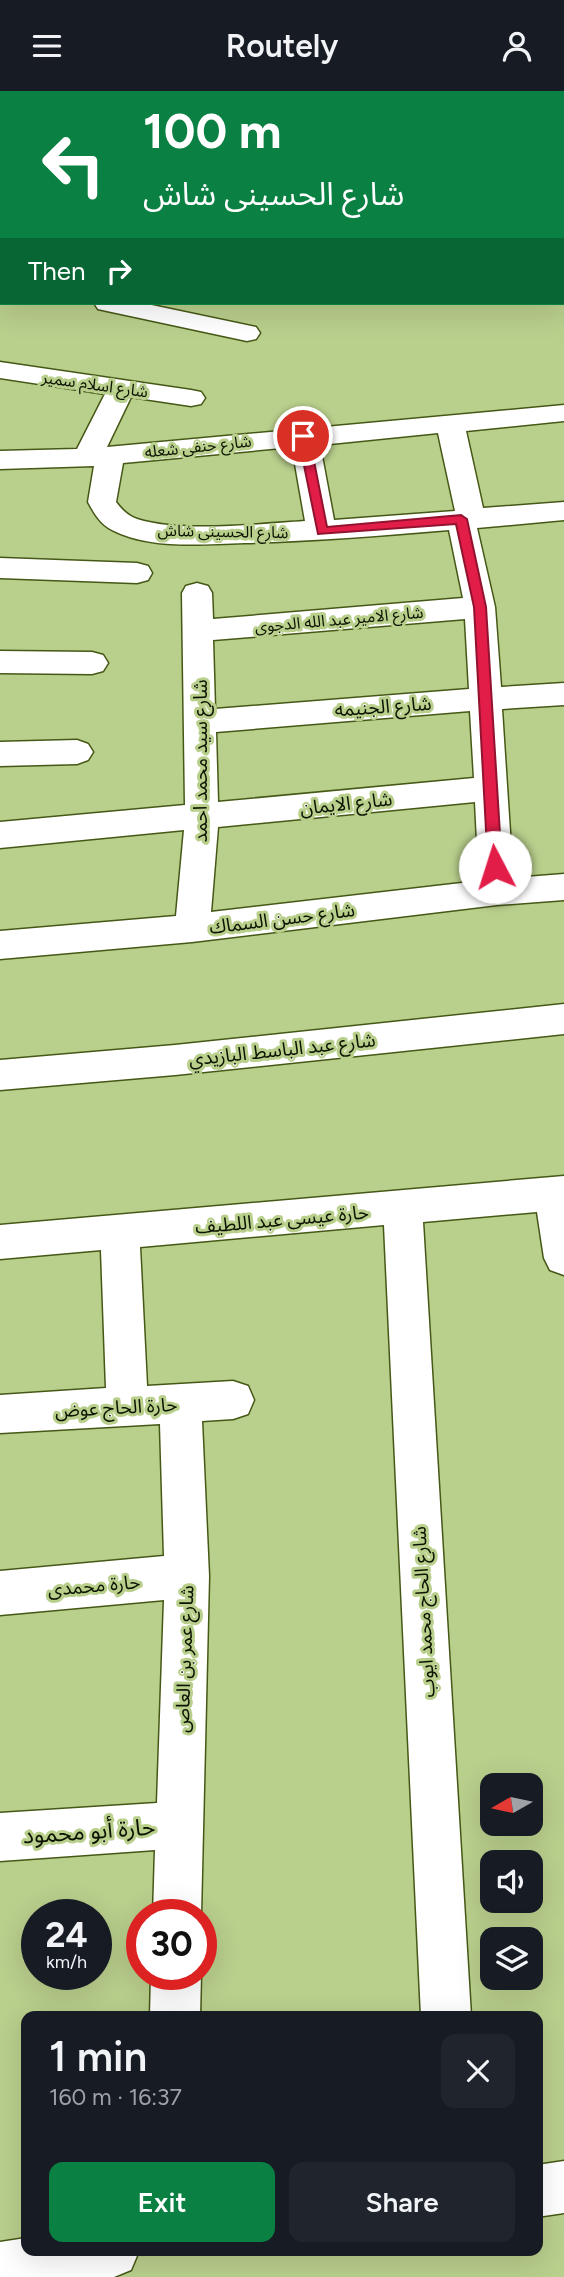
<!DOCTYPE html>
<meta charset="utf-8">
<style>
:root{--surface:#171b24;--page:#20242c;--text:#f1f3f6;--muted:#9ea1a6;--accent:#0b8043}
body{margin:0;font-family:Figtree,"Noto Sans Arabic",sans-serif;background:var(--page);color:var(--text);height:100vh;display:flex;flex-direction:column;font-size:26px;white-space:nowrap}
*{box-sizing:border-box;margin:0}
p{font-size:23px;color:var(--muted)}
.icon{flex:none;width:38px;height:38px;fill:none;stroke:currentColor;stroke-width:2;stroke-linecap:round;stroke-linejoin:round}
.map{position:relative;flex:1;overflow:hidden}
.panel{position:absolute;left:21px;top:1920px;width:522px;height:245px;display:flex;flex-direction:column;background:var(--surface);border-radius:14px;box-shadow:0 7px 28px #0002}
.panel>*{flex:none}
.top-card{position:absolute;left:0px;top:0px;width:565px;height:214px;box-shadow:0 7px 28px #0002;background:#0b8043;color:#fff;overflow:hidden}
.needle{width:46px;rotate:261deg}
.fabs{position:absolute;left:480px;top:1682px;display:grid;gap:14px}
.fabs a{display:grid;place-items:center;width:63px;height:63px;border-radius:14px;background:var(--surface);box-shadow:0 7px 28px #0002;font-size:35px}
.speed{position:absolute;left:21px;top:1808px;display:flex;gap:14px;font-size:35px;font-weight:700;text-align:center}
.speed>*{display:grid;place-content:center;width:91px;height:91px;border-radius:50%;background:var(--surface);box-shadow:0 7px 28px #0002;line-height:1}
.speed small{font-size:18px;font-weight:400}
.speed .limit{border:10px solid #d22;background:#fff;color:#111}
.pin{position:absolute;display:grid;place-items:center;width:60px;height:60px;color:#fff;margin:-30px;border:4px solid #fff;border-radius:50%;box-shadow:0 2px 7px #0007}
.me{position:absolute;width:77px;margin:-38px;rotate:355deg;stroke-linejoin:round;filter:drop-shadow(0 0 5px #0008)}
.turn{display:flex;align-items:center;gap:24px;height:147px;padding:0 28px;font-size:32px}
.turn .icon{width:91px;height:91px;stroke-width:2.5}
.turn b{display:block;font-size:49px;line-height:60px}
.then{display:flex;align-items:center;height:66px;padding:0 28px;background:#0003;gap:14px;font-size:26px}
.round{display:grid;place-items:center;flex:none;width:74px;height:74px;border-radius:14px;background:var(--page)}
.head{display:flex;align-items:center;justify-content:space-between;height:119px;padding:0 28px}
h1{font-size:42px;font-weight:600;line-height:52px}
.primary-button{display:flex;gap:14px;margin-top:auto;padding:14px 28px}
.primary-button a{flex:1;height:80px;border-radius:14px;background:var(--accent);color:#fff;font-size:28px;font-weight:600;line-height:80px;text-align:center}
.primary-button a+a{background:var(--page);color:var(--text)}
header{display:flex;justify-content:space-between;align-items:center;height:91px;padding:0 28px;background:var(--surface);font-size:32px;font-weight:600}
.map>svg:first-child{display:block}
</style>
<header><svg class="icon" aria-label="menu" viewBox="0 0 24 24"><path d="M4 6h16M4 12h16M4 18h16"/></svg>Routely<svg class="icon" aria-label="person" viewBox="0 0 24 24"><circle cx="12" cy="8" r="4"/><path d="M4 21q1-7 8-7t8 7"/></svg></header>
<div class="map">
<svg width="564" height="2186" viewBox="0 0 564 2186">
<rect width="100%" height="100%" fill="#b9cf8c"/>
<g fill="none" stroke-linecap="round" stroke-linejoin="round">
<g stroke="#465816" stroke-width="3">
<path id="minor" d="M21,0H45L21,2Z
M452,0H476V2H453Z
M0,49H2L0,66Z
M0,121H2V135H0Z
M0,181H2V197H0Z
M94,212H142L256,236L260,242L256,248L247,250L107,220L98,218Z
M0,271L191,299L201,301L205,307L201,313L191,315L131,306L107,356L564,314V330L466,340L483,417L564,411V429L477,437L495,516L501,596L564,592V614L502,618L513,787L564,783V809L497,814L192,851L0,868V840L176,825L184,739L0,757V731L185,714L182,502L186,495L197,492L208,495L212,502L213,528L463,507L449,439C380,445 313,450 245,452C203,453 150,459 112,439C100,433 94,422 88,411L94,375L0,378V360L77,358L105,303L0,287ZM438,342L455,420L334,429L320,354ZM292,356L305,430C259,433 180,442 137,428C128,425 122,419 116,411L123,372ZM465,528L469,598L215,618L213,549ZM470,620L474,687L218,711L216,641ZM475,711L479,790L211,821L218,736Z
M0,467L137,472L148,475L152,482L148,489L137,492L0,487Z
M0,560L92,561L103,564L108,572L103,580L92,583L0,582Z
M77,649L88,653L93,661L88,669L77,673L0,675V651Z
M564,913V943L175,984L0,999V969L175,954Z
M564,1085V1184L550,1179L544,1167L537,1121L423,1131L471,1925H421L384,1134L140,1156L147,1295L233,1290L248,1295L254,1309L248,1323L233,1328L202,1330L209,1485L201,1824H153L155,1759L0,1770V1722L157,1712L164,1509L0,1524V1480L164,1465L160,1333L0,1342V1304L106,1297L101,1159L0,1168V1134Z
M151,1883H201L200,1925H150Z
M564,2070V2122L537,2126V2074Z
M26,2147V2160H139L131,2179L114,2186H0V2151Z"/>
</g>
<g stroke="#465816" stroke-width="3">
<path id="secondary" d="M292,0H317L318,2H294Z"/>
</g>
<use href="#minor" fill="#fff" fill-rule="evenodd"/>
<use href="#secondary" fill="#e5d7f6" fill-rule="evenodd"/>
</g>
<path fill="#e11d48" stroke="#92132f" stroke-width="2" d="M303,342L309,345L327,436L461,424L467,428L486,516L502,776L500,779H490L488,776L474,516L456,433L318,443L298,345Z"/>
<g text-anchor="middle" stroke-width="6" stroke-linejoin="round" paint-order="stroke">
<g font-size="16" fill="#0c1300" stroke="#b9cf8c">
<text transform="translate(95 293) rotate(8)" y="6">شارع اسلام سمير</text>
<text transform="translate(198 355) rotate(-6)" y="6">شارع حنفى شعله</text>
<text transform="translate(223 440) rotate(1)" y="6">شارع الحسينى شاش</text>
<text transform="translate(339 528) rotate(-5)" y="6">شارع الامير عبد الله الدجوى</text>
</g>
<g font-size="19" fill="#0c1300" stroke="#b9cf8c">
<text transform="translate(383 615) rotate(-4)" y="7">شارع الجنيمه</text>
<text transform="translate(200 670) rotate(-90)" y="7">شارع سيد محمد احمد</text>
<text transform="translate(346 712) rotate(-6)" y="7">شارع الايمان</text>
<text transform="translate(282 827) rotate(-7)" y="7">شارع حسن السماك</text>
<text transform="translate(282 958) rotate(-6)" y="7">شارع عبد الباسط البازيدي</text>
<text transform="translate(282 1128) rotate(-5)" y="7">حارة عيسى عبد اللطيف</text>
<text transform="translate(116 1316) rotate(-3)" y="7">حارة الحاج عوض</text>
<text transform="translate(94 1494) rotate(-5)" y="7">حارة محمدى</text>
<text transform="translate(423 1521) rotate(-93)" y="7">شارع الحاج محمد ايوب</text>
<text transform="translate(184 1568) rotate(-88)" y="7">شارع عمر بن العاص</text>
</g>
<g font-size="23" fill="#0c1300" stroke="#b9cf8c">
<text transform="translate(89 1740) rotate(-4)" y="8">حارة أبو محمود</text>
</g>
</g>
</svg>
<div class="fabs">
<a><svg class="needle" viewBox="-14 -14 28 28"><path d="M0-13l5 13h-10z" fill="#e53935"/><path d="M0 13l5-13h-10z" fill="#9ea1a6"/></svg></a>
<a><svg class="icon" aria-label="sound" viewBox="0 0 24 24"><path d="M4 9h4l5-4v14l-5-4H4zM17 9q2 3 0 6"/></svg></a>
<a><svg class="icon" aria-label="layers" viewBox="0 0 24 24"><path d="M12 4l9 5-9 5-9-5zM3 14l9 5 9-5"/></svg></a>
</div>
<div class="speed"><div>24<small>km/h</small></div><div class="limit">30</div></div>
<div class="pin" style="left:303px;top:345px;background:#d93025"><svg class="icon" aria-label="arrive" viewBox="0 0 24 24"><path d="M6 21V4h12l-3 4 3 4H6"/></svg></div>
<svg class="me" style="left:495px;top:776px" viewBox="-20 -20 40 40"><circle r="19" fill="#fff"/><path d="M0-13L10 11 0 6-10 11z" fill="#e11d48"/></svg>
<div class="top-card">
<div class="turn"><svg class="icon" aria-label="left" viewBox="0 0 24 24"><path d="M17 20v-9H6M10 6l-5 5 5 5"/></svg><div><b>100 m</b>شارع الحسينى شاش</div></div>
<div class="then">Then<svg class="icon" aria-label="right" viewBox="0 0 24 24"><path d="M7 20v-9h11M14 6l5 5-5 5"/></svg></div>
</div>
<section class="panel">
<div class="head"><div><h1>1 min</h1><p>160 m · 16:37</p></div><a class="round"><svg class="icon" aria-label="close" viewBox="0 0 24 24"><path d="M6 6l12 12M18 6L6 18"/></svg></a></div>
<div class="primary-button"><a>Exit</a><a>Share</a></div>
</section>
</div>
